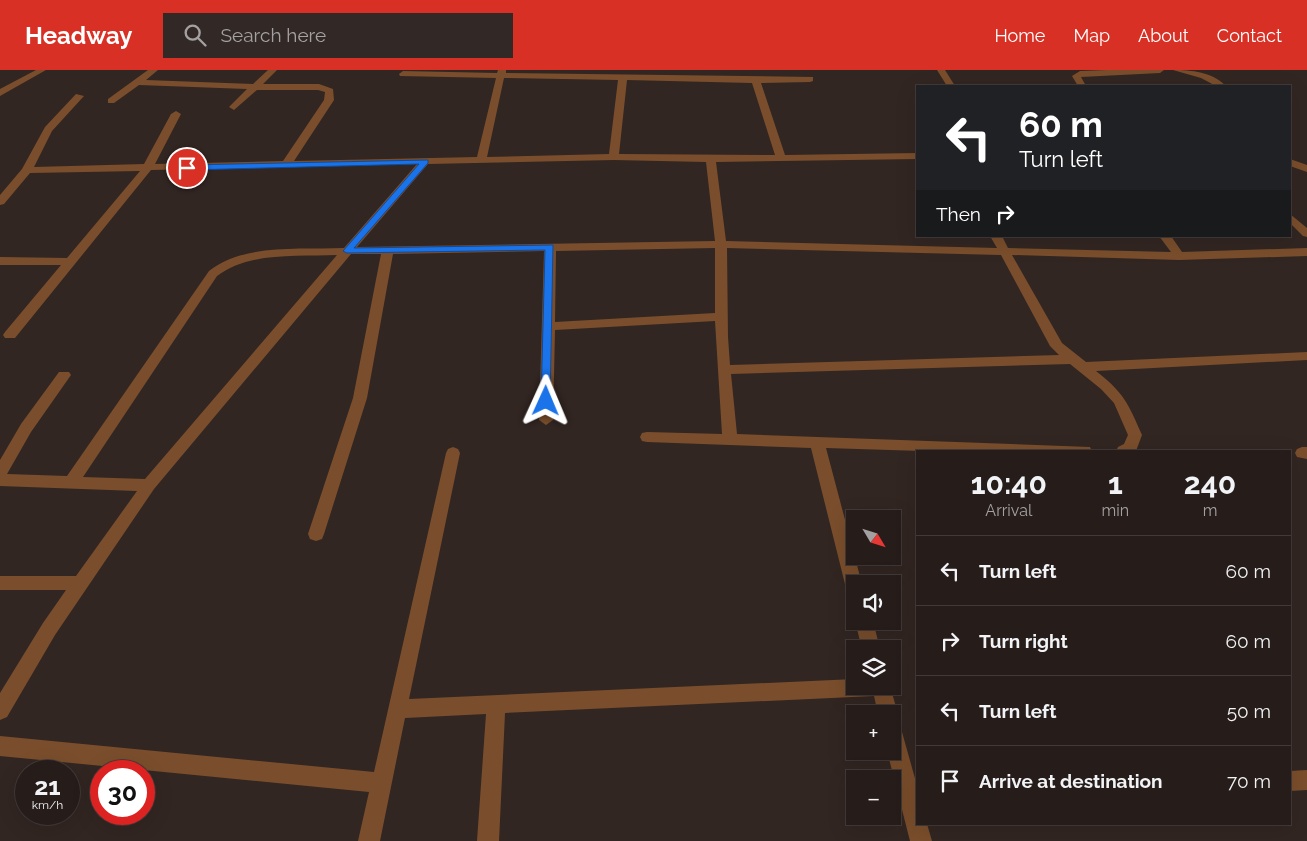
<!DOCTYPE html>
<meta charset="utf-8">
<style>
:root{--surface:#261c1a;--page:#322927;--text:#f1f3f6;--muted:#a4a1a2;--line:#423a39;--accent:#d93025}
body{margin:0;font-family:Raleway,sans-serif;background:var(--page);color:var(--text);height:100vh;display:flex;flex-direction:column;font-size:19px;white-space:nowrap}
*{box-sizing:border-box;margin:0}
p{font-size:16px;color:var(--muted)}
.icon{flex:none;width:28px;height:28px;fill:none;stroke:currentColor;stroke-width:2;stroke-linecap:round;stroke-linejoin:round}
.map{position:relative;flex:1;overflow:hidden}
.sheet{position:absolute;left:916px;top:380px;width:375px;height:375px;display:flex;flex-direction:column;background:var(--surface);border-radius:0px;box-shadow:0 5px 20px #0002,0 0 0 1px var(--line)}
.sheet>*{flex:none}
.top-card{position:absolute;left:916px;top:15px;width:375px;height:152px;border-radius:0px;box-shadow:0 5px 20px #0002,0 0 0 1px var(--line);background:#202124;color:#fff;overflow:hidden}
.needle{width:32px;rotate:128deg}
.buttons{position:absolute;left:846px;top:440px;display:grid;gap:10px}
.buttons a{display:grid;place-items:center;width:55px;height:55px;border-radius:0px;background:var(--surface);box-shadow:0 5px 20px #0002,0 0 0 1px var(--line);font-size:25px}
.speed{position:absolute;left:15px;top:690px;display:flex;gap:10px;font-size:25px;font-weight:700;text-align:center}
.speed>*{display:grid;place-content:center;width:65px;height:65px;border-radius:50%;background:var(--surface);box-shadow:0 5px 20px #0002,0 0 0 1px var(--line);line-height:1}
.speed small{font-size:12px;font-weight:400}
.speed .limit{border:8px solid #d22;background:#fff;color:#111}
.pin{position:absolute;display:grid;place-items:center;width:42px;height:42px;color:#fff;margin:-21px;border:2px solid #fff;border-radius:50%;box-shadow:0 1px 5px #0007}
.me{position:absolute;width:55px;margin:-28px;rotate:1deg;stroke-linejoin:round;filter:drop-shadow(0 0 4px #0008)}
.turn{display:flex;align-items:center;gap:18px;height:105px;padding:0 20px;font-size:22px}
.turn .icon{width:65px;height:65px;stroke-width:2.5}
.turn b{display:block;font-size:35px;line-height:42px}
.then{display:flex;align-items:center;height:48px;padding:0 20px;background:#0003;gap:10px;font-size:19px}
.eta{display:flex;justify-content:space-evenly;align-items:center;height:85px;text-align:center}
.eta b{font-size:30px;font-weight:700;line-height:35px}
ul{padding:0;list-style:none}
li{display:flex;align-items:center;gap:15px;height:70px;padding:0 20px;border-top:1px solid var(--line)}
li div{flex:1}
li b{display:block;font-size:19px}
li em{font-style:normal}
header{display:flex;align-items:center;gap:30px;box-sizing:border-box;height:70px;padding:0 25px;background:var(--accent);color:#fff}
header strong{font-size:24px}
nav{display:flex;gap:28px;margin-inline-start:auto;font-size:18px}
.search{width:350px;height:45px;background:var(--page);display:flex;align-items:center;gap:12px;box-sizing:border-box;padding:0 18px;border-radius:0px;color:var(--muted);font-size:19px}
.map>svg:first-child{display:block}
</style>
<header>
<strong>Headway</strong>
<div class="search"><svg class="icon" aria-label="search" viewBox="0 0 24 24"><circle cx="10" cy="10" r="6"/><path d="M15 15l6 6"/></svg>Search here</div>
<nav><a>Home</a><a>Map</a><a>About</a><a>Contact</a></nav>
</header>
<div class="map">
<svg width="1307" height="771" viewBox="0 0 1307 771">
<rect width="100%" height="100%" fill="#322622"/>
<g fill="none" stroke-linecap="round" stroke-linejoin="round">
<path fill="#7a4e2c" fill-rule="evenodd" d="M36,0H46L0,26V19Z
M148,0H158L146,10L253,14L268,0H277L263,14H319L333,19L334,30L294,91L477,87L496,8L400,6L399,4L403,1L497,3L498,0H506V3L813,7V11L810,12L761,13L785,85L918,83V89L716,92L726,171L997,178L990,166H1002L1008,178L1171,182L1159,166H1171L1182,182L1307,178V186L1179,190L1012,185L1062,273L1086,292L1307,282V290L1096,301C1124,323 1128,333 1142,365L1136,381H1116L1118,377L1124,374L1128,365L1114,333L1101,319L1070,294L731,304L737,364L1090,377L1092,381H922L826,378L862,514H855V525L849,523L846,518L811,378L647,372L642,371L640,367L642,363L647,362L722,364L715,251L555,260L553,350L546,355L539,350L544,181L393,184L367,328L324,464L322,469L316,471L310,469L308,464L353,328L381,184H351L154,419L55,565L7,647L0,650V623L43,553L66,520H0V506H76L137,421L0,416V390L21,354L59,302H69L71,305L31,362L7,404L67,406L209,201C245,173 300,180 344,178L417,94L151,100L15,268H5L3,265L5,262L61,195H0V187L67,188L140,101L30,103L4,134L0,135V125L22,99L45,57L76,24L84,26L52,61L34,97L144,94L171,44L176,41L181,44L155,94L283,91L324,30L325,22L318,20H257L234,40L229,37L247,19L139,15L114,33H108V29ZM504,8L618,10L609,84L487,87ZM627,10L752,13L775,85L619,84ZM614,90L706,92L715,171L357,177L428,94ZM715,178V243L555,252L556,181ZM727,178L1001,185L1050,276L1059,285L730,295L728,267ZM337,185L145,409L83,407L217,206C250,181 298,187 337,185Z
M937,0H945L955,16H947Z
M1107,0H1164L1160,3L1081,7L1086,16H1078L1072,6L1080,1Z
M1173,0C1192,0 1212,2 1226,16H1216L1201,8Z
M1290,89L1307,95V102L1290,96Z
M1290,144L1307,158V167L1303,166L1290,153Z
M453,377L458,379L460,383L409,629L855,609V616H890L898,644L895,650L892,651V644H878L874,626L505,643L499,771H477L486,644L405,648L380,771H358L369,722L0,686V666L374,702L446,383L448,379Z
M1302,377H1307V389L1297,387L1295,383L1297,379Z
M855,551H873L880,579H862Z
M892,653L899,655L902,662L918,719V754H927L932,771H910L887,681H892Z
M1307,700V720L1290,721V701Z"/>
</g>
<path fill="#1a73e8" stroke="#114b97" d="M428,90V93L354,178L553,175L550,334L546,335L541,331L545,180L347,183L343,181L419,94L187,100L183,98L187,95Z"/>
</svg>
<div class="buttons">
<a><svg class="needle" viewBox="-14 -14 28 28"><path d="M0-13l5 13h-10z" fill="#e53935"/><path d="M0 13l5-13h-10z" fill="#a4a1a2"/></svg></a>
<a><svg class="icon" aria-label="sound" viewBox="0 0 24 24"><path d="M4 9h4l5-4v14l-5-4H4zM17 9q2 3 0 6"/></svg></a>
<a><svg class="icon" aria-label="layers" viewBox="0 0 24 24"><path d="M12 4l9 5-9 5-9-5zM3 14l9 5 9-5"/></svg></a>
<a>+</a>
<a>−</a>
</div>
<div class="speed"><div>21<small>km/h</small></div><div class="limit">30</div></div>
<div class="pin" style="left:187px;top:98px;background:#d93025"><svg class="icon" aria-label="arrive" viewBox="0 0 24 24"><path d="M6 21V4h12l-3 4 3 4H6"/></svg></div>
<svg class="me" style="left:546px;top:331px" viewBox="-20 -20 40 40"><path d="M0-17L14 15 0 8-14 15z" fill="#1a73e8" stroke="#fff" stroke-width="4"/></svg>
<div class="top-card">
<div class="turn"><svg class="icon" aria-label="left" viewBox="0 0 24 24"><path d="M17 20v-9H6M10 6l-5 5 5 5"/></svg><div><b>60 m</b>Turn left</div></div>
<div class="then">Then<svg class="icon" aria-label="right" viewBox="0 0 24 24"><path d="M7 20v-9h11M14 6l5 5-5 5"/></svg></div>
</div>
<section class="sheet">
<div class="eta">
<div><b>10:40</b><p>Arrival</p></div>
<div><b>1</b><p>min</p></div>
<div><b>240</b><p>m</p></div>
</div>
<ul>
<li><svg class="icon" aria-label="left" viewBox="0 0 24 24"><path d="M17 20v-9H6M10 6l-5 5 5 5"/></svg><div><b>Turn left</b></div><em>60 m</em></li>
<li><svg class="icon" aria-label="right" viewBox="0 0 24 24"><path d="M7 20v-9h11M14 6l5 5-5 5"/></svg><div><b>Turn right</b></div><em>60 m</em></li>
<li><svg class="icon" aria-label="left" viewBox="0 0 24 24"><path d="M17 20v-9H6M10 6l-5 5 5 5"/></svg><div><b>Turn left</b></div><em>50 m</em></li>
<li><svg class="icon" aria-label="arrive" viewBox="0 0 24 24"><path d="M6 21V4h12l-3 4 3 4H6"/></svg><div><b>Arrive at destination</b></div><em>70 m</em></li>
</ul>
</section>
</div>
